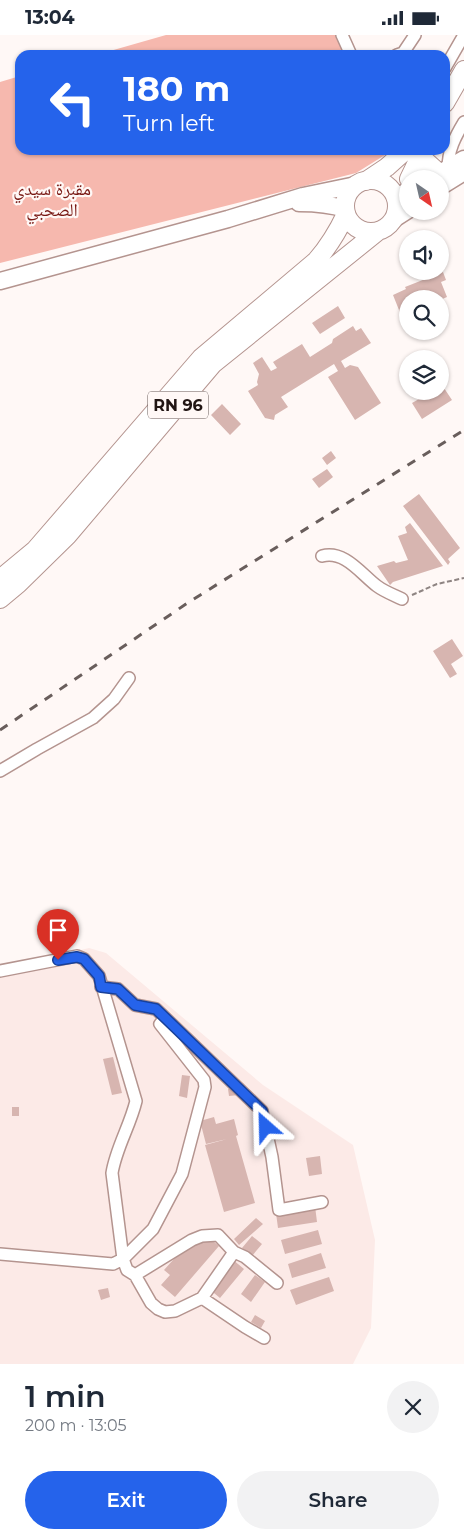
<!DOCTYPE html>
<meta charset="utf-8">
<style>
:root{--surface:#fff;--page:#f2f2f3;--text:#1f2937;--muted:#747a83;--accent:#2563eb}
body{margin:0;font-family:Montserrat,"Noto Naskh Arabic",sans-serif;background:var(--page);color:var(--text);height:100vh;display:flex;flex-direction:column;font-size:19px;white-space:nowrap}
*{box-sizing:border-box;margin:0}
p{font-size:16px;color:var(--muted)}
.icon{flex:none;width:28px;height:28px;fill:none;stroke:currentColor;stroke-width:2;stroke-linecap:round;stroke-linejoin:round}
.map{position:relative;height:1329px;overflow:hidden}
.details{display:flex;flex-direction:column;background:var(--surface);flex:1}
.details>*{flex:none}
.banner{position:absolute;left:15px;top:15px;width:435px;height:105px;border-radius:15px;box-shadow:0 1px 4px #0004;background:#2563eb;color:#fff;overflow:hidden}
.needle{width:32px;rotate:146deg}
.tools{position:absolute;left:399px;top:135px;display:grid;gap:10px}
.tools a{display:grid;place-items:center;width:50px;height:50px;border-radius:50%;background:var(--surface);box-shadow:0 1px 4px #0004;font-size:25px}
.pin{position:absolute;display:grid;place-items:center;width:42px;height:42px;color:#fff;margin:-51px -21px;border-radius:50% 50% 50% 0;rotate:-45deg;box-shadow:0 0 5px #0007}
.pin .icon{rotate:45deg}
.me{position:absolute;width:55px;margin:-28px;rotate:335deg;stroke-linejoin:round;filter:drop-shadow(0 0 4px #0008)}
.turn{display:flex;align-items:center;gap:18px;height:105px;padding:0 25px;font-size:22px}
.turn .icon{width:65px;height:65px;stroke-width:2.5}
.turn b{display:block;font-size:35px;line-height:42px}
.round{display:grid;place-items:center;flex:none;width:52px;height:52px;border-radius:26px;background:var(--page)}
.summary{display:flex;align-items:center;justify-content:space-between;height:85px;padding:0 25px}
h1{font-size:30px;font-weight:600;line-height:38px}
.action{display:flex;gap:10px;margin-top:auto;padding:10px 25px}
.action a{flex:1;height:58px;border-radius:30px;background:var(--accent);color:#fff;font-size:20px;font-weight:600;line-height:58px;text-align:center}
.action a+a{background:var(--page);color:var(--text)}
.status{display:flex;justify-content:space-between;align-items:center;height:35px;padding:0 25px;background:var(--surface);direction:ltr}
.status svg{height:14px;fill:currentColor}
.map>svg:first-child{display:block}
</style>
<div class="status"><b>13:04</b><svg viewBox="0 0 49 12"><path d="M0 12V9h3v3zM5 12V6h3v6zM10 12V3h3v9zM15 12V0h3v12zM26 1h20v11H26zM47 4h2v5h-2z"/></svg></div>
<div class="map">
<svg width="464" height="1329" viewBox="0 0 464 1329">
<rect width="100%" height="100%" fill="#fff8f6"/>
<path fill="#fceae7" d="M89,913L106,918L263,1050L353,1110L375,1205L371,1293L353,1329H0V935Z"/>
<path fill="#f6b8ae" d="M166,0H336L344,20H96Z
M20,41V115H383L385,120L356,138L0,228V47Z"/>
<path fill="#d7b5b0" d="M443,237L446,245L441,247L447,262L440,265V264H408V278L401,280L393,260L406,254L405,252Z
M338,271L345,283L320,299L312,288Z
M353,291L356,296L361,293L371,308L341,326L345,333L350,330L358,332L381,368L355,385L328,342L338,336L334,329L281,362L288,372L275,380L274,385L265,383L248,356L258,350L257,347L259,339L253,328L262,322L271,336L277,333L273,327L302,309L310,322L332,308L333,304Z
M440,347L452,365L422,384L412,368L419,364L415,356H440Z
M222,369L241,389L230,400L211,380Z
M331,416L336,423L327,430L322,423Z
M327,434L333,442L319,453L312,444Z
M419,459L460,513L448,524L450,527L448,530L403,471Z
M410,488L443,531L393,547L390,550L377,531L394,526L396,528L408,525L398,501L407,498L405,492Z
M452,604L463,621L451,629L457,639L450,643L433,616Z
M113,1022L122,1058L112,1060L103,1024Z
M182,1040L190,1041L187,1063L179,1061Z
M237,1052L239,1060L229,1061L228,1054Z
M12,1072H19V1081H12Z
M214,1082L216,1089L234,1084L238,1100L236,1101L255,1168L224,1177L205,1110L227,1104L206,1109L200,1086Z
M320,1121L322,1139L309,1141L306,1123Z
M315,1171L317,1187L278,1193L276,1178Z
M256,1183L263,1189L239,1210L234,1204Z
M200,1195L219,1211L175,1262L161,1250L170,1240L164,1235Z
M318,1195L322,1209L285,1219L281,1205Z
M252,1201L262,1209L252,1221L242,1213Z
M321,1218L326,1233L292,1243L288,1229Z
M232,1224L244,1234L220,1263L208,1253Z
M255,1240L265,1247L251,1267L241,1259Z
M329,1242L334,1256L296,1270L290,1255Z
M108,1253L110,1262L101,1265L98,1255Z
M255,1280L265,1286L261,1293L251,1287Z"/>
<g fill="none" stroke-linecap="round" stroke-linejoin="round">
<g stroke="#b4948f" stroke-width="14">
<path id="street" d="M342,0L351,20
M397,20L403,18L415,0
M445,33L464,0
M448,134C448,115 455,102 464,87
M322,521C345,515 361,539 377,551C385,557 394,560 402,564
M0,736L37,714L93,683L114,664L129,643
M0,936L77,921L84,924L99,941L136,1066C130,1091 116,1113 112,1138L123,1224L127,1235L135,1240L151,1268L158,1274L165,1277L175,1276L202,1263L234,1217
M101,952L118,954L135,970L156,974L262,1076L272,1122L279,1175L322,1167
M0,1219L113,1229L123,1224L153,1194L182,1139L205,1052L204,1045L160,989L165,983
M135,1240L192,1205L202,1201L218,1200L234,1217L245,1222L277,1248
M202,1263L245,1292L264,1303"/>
</g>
<g stroke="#b4948f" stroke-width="19">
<path id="secondary" d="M430,144L464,124
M440,152L464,137
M396,162L408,156
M299,168C315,168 330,169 345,174
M394,184L408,175
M0,246L228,184L303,161L356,150"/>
</g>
<g stroke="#b4948f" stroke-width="20">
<path id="primary" d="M445,68L464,35
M420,121L440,139
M409,144L423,115
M345 171a26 26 0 1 1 52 0a26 26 0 1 1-52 0Z
M366,146L387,132L406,115
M0,544L35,515L201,323L316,226C329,211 338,196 346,179
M0,564L18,549L68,500L213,329L377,197"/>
</g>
<path stroke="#8e8482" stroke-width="2" stroke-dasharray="5 2.5" stroke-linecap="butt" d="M412,560L437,549L464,543"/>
<use href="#street" stroke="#fff" stroke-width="11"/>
<use href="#secondary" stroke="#fff" stroke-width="16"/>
<use href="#primary" stroke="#fff" stroke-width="18"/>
<path stroke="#695e5c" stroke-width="3" stroke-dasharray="9 9" stroke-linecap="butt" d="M0,695L189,567L464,395"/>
</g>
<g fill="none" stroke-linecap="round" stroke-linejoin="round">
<g stroke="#184099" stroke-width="12">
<path id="route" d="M58,925L77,922L84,924L99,941L101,952L118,954L135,970L156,974L262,1076L266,1092"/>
</g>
<use href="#route" stroke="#2563eb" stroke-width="9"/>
</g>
<g text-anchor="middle" stroke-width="4.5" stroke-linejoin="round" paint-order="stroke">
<rect fill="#fff8f6" stroke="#645957" stroke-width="1" x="148" y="356.5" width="60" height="27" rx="4"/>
<g font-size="16" font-weight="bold" fill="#211513">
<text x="178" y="376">RN 96</text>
</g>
<g font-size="18" fill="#791914" stroke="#fff8f6">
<text x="52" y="160">مقبرة سيدي<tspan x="52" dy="21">الصحبي</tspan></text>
</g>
</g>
</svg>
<div class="tools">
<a><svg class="needle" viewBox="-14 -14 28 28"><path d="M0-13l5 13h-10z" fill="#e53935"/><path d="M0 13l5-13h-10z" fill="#747a83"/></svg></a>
<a><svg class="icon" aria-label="sound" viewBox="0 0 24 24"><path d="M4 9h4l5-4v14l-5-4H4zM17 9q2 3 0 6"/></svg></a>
<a><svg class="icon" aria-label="search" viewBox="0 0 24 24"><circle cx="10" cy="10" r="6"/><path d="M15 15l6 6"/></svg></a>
<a><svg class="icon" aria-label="layers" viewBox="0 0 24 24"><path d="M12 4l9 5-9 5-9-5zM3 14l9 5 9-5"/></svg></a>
</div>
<div class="pin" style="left:58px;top:925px;background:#d93025"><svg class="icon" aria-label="arrive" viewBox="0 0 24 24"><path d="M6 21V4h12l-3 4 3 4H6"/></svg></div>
<svg class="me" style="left:266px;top:1092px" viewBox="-20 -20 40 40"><path d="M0-17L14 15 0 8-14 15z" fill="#2563eb" stroke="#fff" stroke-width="4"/></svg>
<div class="banner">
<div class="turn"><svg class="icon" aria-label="left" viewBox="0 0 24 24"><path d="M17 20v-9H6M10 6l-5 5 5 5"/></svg><div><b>180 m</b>Turn left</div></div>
</div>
</div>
<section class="details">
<div class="summary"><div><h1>1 min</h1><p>200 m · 13:05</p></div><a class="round"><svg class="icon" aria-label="close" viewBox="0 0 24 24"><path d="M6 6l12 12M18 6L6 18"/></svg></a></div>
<div class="action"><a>Exit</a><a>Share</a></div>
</section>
